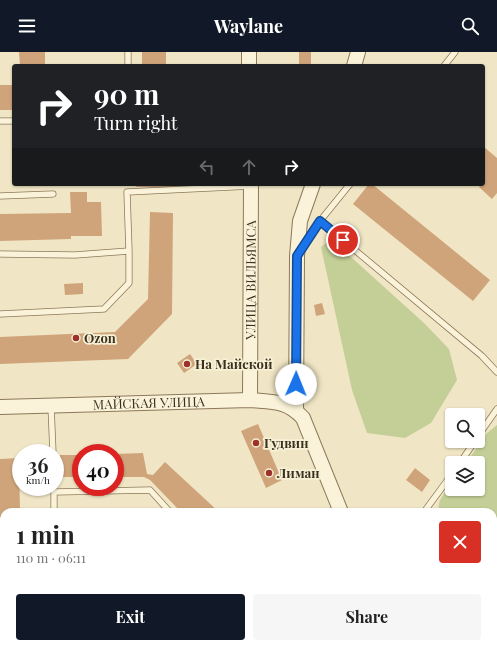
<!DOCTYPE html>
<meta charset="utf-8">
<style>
:root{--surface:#fff;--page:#f6f6f6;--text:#222;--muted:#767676;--accent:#111827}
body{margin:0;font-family:"Playfair Display",serif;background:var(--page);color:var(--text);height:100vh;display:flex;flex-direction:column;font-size:15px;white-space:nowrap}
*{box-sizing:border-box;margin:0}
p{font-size:13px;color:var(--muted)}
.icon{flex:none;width:22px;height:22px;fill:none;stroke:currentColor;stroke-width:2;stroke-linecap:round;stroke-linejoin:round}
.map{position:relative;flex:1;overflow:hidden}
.side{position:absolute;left:0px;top:456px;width:497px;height:140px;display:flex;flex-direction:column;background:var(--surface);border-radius:12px 12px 0 0;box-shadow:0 1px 3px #0004}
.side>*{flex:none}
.hud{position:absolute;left:12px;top:12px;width:473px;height:122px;border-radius:4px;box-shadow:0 1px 3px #0004;background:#202124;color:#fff;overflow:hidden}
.controls{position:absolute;left:445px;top:356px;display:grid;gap:8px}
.controls a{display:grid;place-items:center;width:40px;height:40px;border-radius:4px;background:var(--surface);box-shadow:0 1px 3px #0004;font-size:20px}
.speed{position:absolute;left:12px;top:392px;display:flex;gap:8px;font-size:20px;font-weight:700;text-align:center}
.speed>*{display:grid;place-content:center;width:52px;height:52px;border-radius:50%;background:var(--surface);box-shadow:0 1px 3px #0004;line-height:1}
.speed small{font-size:10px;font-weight:400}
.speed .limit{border:6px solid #d22;background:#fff;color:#111}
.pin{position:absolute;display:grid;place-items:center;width:34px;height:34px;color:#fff;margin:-17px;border:2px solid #fff;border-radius:50%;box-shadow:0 1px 4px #0007}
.me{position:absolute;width:44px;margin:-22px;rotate:1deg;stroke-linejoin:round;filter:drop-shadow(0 0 3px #0008)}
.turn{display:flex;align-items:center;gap:14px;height:84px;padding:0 16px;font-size:18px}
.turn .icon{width:52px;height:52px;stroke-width:2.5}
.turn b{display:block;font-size:28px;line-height:34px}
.lanes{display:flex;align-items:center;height:38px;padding:0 16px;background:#0003;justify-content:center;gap:20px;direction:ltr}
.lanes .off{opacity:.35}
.round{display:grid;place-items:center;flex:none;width:42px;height:42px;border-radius:4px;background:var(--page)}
.summary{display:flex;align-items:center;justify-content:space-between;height:68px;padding:0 16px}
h1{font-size:24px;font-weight:700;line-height:30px}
.cta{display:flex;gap:8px;margin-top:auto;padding:8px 16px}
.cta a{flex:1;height:46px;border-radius:4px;background:var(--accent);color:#fff;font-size:16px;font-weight:700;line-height:46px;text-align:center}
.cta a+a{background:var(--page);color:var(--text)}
header{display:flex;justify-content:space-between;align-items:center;height:52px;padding:0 16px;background:var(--accent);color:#fff;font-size:18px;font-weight:700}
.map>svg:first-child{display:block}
</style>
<header><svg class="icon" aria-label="menu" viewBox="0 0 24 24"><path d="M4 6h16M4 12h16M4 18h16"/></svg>Waylane<svg class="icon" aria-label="search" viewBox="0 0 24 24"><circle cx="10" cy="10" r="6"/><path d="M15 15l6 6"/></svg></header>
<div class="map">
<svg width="497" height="596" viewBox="0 0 497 596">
<rect width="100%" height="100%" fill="#f0e6c5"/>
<path fill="#c4cf98" d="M331,187L424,271L449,297L457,328L431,371L405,386L367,381L352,338L321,195Z
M497,373V523L493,520V460H439C436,449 446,439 452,430V437H478V411H466L487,381Z"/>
<path fill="#cfa47a" d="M19,0H45V14H20Z
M142,0H166V14H142Z
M299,0H311V14H299Z
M0,33H14V58H0Z
M483,94L497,106V141L492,147L479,135L485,127L483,126Z
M136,132H178V135H136Z
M369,132H372L490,228L473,249L353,152Z
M70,140H87V150H101L102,184H71V187L0,189V162L71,161Z
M150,160L173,161L172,262L128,307L0,312V285L115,280L148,247Z
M83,231V242L65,243L64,232Z
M322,251L325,262L316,264L314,253Z
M190,302L197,312L184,321L177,311Z
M258,372L282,428L266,436L241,379Z
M143,401L147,422L153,423L165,410L219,460H181L150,428L144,425H115V402Z
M60,403H81V425H60Z
M19,406L20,460H4V482H0V407Z
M415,416L430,428L422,440L406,428Z
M65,592H90V596H65Z
M215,592H240V596H215Z"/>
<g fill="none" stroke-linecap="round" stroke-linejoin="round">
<g stroke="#8c785a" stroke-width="7">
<path id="service" d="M128,14V0
M444,14L455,0
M0,69H14
M0,144L53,142
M320,169L482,304L497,320
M301,199L320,169L350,132
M0,202L75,203L129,199L127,140L251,134
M0,262L104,257L129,231V199
M51,354L53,401
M478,384L497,357
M460,411L475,389
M54,460V440L150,438L170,460
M424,460L452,422
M56,592V596
M206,596V592"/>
</g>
<g stroke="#8c785a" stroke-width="16">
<g id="tertiary">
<path d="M249,0V14"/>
<path d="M354,14L358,0"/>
<path id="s1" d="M250,348L251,132"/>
<path id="s2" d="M0,355L250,348C272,350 287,348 303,366L341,460"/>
<path d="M296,359L297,204L300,169L313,132"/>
<path d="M428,592L433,596"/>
<path d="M402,596L420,592"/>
</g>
</g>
<use href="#service" stroke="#faf3d9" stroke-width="5.5"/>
<use href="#tertiary" stroke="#faf3d9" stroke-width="14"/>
</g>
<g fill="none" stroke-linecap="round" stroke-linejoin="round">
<g stroke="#114b97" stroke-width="10">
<path id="route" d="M296,332L297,204L320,169L343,188"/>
</g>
<use href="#route" stroke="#1a73e8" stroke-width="7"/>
</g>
<g fill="#9d3028" stroke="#f7f0d5" stroke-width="1.5">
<circle cx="76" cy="286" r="4"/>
<circle cx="187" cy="312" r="4"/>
<circle cx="256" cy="391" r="4"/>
<circle cx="269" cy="421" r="4"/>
</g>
<g text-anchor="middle" stroke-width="3.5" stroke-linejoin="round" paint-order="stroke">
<g font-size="13" fill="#3b2f1f" stroke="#f7f0d5">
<text dy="5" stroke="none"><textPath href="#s1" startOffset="120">УЛИЦА ВИЛЬЯМСА</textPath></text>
<text dy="5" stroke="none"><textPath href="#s2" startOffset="149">МАЙСКАЯ УЛИЦА</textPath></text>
</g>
<g font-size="13" font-weight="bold" fill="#3b2f1f" stroke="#f7f0d5" text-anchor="start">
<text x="84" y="291">Ozon</text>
<text x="195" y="317">На Майской</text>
<text x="264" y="396">Гудвин</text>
<text x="277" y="426">Лиман</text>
</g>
</g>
</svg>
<div class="controls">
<a><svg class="icon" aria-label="search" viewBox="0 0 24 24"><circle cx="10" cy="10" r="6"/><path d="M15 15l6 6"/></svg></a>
<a><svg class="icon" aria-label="layers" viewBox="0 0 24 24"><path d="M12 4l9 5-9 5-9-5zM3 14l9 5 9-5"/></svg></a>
</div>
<div class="speed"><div>36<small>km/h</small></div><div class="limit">40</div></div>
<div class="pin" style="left:343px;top:188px;background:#d93025"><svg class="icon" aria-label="arrive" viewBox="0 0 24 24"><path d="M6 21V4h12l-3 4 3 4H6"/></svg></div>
<svg class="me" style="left:296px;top:332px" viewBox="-20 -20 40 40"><circle r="19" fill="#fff"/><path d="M0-13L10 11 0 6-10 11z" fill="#1a73e8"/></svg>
<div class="hud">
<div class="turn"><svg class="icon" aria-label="right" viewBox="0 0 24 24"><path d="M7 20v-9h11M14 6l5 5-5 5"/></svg><div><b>90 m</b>Turn right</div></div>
<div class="lanes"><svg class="icon off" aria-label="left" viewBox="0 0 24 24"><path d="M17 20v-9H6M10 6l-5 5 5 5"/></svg><svg class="icon off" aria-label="ahead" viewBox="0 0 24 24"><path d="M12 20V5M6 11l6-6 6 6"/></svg><svg class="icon" aria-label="right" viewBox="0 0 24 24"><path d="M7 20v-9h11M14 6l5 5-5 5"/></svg></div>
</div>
<section class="side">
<div class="summary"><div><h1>1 min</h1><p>110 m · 06:11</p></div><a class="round" style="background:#d93025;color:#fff"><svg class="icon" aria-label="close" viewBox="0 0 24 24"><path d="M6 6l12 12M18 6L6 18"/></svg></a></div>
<div class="cta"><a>Exit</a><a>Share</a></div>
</section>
</div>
